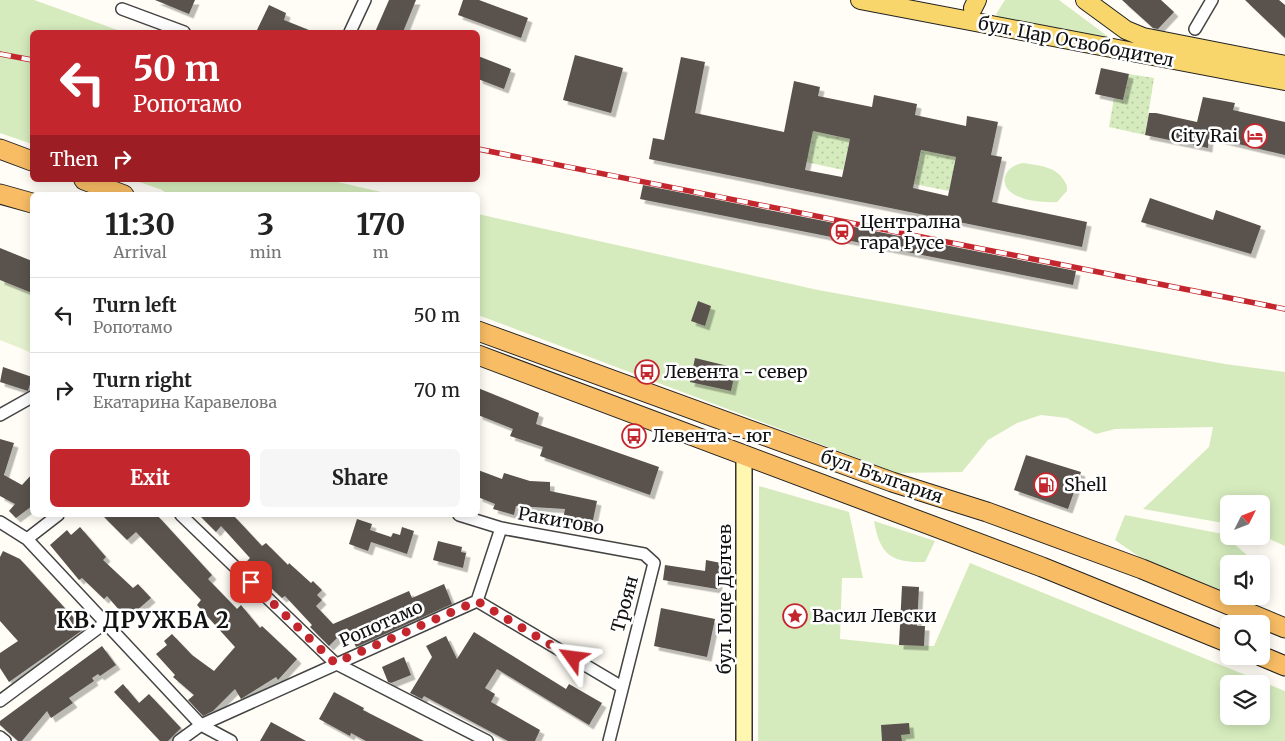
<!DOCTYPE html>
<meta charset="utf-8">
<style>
:root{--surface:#fff;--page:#f6f6f6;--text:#222;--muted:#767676;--line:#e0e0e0;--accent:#c4262e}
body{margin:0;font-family:Merriweather,serif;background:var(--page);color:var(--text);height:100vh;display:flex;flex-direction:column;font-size:19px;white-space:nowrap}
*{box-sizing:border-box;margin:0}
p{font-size:16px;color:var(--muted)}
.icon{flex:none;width:28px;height:28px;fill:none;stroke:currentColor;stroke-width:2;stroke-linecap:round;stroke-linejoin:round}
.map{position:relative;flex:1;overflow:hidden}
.panel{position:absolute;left:30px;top:192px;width:450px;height:325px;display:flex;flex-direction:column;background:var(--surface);border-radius:8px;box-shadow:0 2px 12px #0003}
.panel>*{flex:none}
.guide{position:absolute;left:30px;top:30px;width:450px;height:152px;border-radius:8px;box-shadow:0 2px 12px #0003;background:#c4262e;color:#fff;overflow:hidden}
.needle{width:32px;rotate:48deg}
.controls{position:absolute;left:1220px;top:495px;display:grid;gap:10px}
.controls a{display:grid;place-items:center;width:50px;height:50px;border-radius:8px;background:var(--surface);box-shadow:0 2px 12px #0003;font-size:25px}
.pin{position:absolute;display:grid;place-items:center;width:42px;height:42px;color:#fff;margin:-21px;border-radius:10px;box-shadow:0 2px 8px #0006}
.me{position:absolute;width:55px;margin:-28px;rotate:301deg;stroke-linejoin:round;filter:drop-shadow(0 0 4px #0008)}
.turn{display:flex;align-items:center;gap:18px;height:105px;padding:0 20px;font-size:22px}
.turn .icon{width:65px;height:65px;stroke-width:2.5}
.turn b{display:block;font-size:35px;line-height:42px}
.then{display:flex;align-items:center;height:48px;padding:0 20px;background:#0003;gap:10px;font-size:19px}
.eta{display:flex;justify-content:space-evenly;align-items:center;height:85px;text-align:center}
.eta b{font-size:30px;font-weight:700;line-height:35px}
.button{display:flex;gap:10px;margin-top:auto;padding:10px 20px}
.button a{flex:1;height:58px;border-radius:8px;background:var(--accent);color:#fff;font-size:20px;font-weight:700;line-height:58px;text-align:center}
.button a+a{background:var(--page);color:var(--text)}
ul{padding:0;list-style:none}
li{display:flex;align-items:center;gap:15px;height:75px;padding:0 20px;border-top:1px solid var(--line)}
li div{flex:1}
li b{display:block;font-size:19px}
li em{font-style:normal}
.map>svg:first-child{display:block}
</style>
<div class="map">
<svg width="1285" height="741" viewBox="0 0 1285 741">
<defs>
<pattern id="park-dots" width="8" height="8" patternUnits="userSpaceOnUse" patternTransform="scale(1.25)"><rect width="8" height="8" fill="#d5ebbd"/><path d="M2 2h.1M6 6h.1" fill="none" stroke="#b6c8a1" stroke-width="1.8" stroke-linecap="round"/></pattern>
<filter id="shadow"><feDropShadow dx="4.5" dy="4.5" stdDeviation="0" flood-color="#0004"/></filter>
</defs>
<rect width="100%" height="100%" fill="#fffdf5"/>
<path fill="#d5ebbd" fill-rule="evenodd" d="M0,0H34L123,32H32V144L0,133Z
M1005,0H1059L1118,44L1002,21L996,14Z
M1023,163C1041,166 1059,166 1067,186V191L1057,202C1045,203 1025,201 1015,195C997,185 1004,166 1023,163Z
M134,180H329L394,195H168L162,190Z
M478,214L818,290L1225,364L1285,372V546L1261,535V504H1229V524L1143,509L1209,447L1213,427L1115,429L1096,434L1067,418L1041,415L1017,423L988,440L962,472L897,473L478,315Z
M759,486L849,512L863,578H842L840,639L899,645L934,646L970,563L1285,691V741H758ZM1229,684H1261V716H1229Z
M1125,515L1223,534L1257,564H1229V595L1141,558L1115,540Z
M874,521L935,541L925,562C890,563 880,554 874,521Z"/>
<path fill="url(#park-dots)" d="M1129,74L1154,78L1145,135L1109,127L1114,98L1123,99Z
M813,131L850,139L843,170L806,162Z
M921,150L956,157L949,191L914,184Z"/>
<path fill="#e6f2cf" d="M0,280L32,293V353L0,340Z"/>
<path fill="#5a524d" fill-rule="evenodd" filter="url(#shadow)" d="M155,0H195L189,14Z
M389,0H416L403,32H375Z
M463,0H479L528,18L521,38L458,15Z
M1122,0H1161L1174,12L1158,29L1153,28Z
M1245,0H1279L1285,5V38Z
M269,5L286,13L284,20L314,32H256Z
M575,55L623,68L611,113L563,100Z
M478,56L511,69L504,89L478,79Z
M681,57L705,62L695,113L784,132L794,81L820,87L818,96L872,107L874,95L917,104L915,115L966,126L967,116L998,122L991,155L1002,157L992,202L1087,222L1082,247L649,159L653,138L664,140ZM813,131L850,139L842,177L805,170ZM921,150L956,157L948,196L913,188Z
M1101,68L1129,74L1123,100L1095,94Z
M1203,97L1235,103L1233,110L1285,122V155L1209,137L1208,148L1145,135L1149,113H1156L1197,122Z
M643,185L1076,271L1073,285L640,199Z
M1150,198L1213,220L1216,210L1261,226L1251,254L1141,222Z
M0,248L32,261V293L0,280Z
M698,301L711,306L705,326L691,321Z
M695,358L736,368L731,391L690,382Z
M3,367L32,377L28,391L0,382Z
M478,388L539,413L536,424L659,467L650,495L540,456L543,447L510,436L513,429L478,415Z
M0,439L14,443L4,475L22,485L32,474V506L16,518L9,511L15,504L0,496Z
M1026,455L1081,472L1068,509L1014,490Z
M478,470L502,479L504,473L530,481L550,482V491L597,501L592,525L563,519L565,509L516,506L514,515L493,509L495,504L478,497Z
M102,515H157L212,575L208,579L237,609L241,605L260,628L262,626L297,659L278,680L276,677L241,699L235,689L213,711L203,716L188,700L194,695L173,677L175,675L156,654L167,645L164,641L172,634L192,655L214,671L235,647L197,605L201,600L136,532L127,540Z
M199,515H233L262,546L266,543L288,565L289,563L311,583L313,581L322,590L317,595L322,600L316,606L333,624L409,591L412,598L444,584L452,604L356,647L347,628L329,646L310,627L312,625L285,596L282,598L269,586L270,584L247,561L250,558L221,526L216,532Z
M357,519L372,524L370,530L391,537L393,533L400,535L402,527L414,531L407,554L371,542L368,551L349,544Z
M80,527L106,557L103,560L133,588L138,584L151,598L127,619L107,596L104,599L82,578L79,580L50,545L67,530L71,535Z
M438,541L462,547L461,552L466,553L463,568L433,560Z
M3,551L20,559L84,629L9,682L0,668V653L18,641L0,621V557Z
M706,560L721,563L717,589L663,580L665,565L705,571Z
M902,586L919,587L917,626H925L924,646L899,645Z
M661,608L715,619L707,657L654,646Z
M474,632L566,689L569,684L602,703L589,725L497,669L485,688L495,694L491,702L540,730L535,741H508L424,696L422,699L410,693L432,657L426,646L446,636L457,659Z
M102,646L116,665L100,676L98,674L92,678L94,681L69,698L73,703L51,718L47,711L22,741H18L0,725V721Z
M404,657L411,675L391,683L388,682L382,667Z
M123,684L139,703L149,694L181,728L168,741H160L114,692Z
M334,692L364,708L363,710L424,741H366L351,733L350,736L319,719Z
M271,722L306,741H260Z
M909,723L910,734L901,735L902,741H882L881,725Z"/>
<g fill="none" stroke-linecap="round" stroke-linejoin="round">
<g stroke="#444" stroke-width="14">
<path id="minor" d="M122,9L184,32
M1195,29L1212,0
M350,32L365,0
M0,415L32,397
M181,515L335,663L487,741
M459,515L501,528L644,554L654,563L609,741
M0,522L27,539L201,725L231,741
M27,539L58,515
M477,601L622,687
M0,701L105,623
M0,737L5,741
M179,741L201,725L477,601L501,528"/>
</g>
<g stroke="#333" stroke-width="18">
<path id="secondary" d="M744,741V456"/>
</g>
<g stroke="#222" stroke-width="20">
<path id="primary" d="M860,0L1285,81
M1085,0L1126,30L1143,37L1285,65
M973,8L977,0"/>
</g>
<g stroke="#222" stroke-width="21">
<path id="trunk" d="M0,149L32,161
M84,180L124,195
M0,194L32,203
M478,331L892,482L987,512L1142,569L1285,628
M478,355L1042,567L1229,643
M1261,656L1285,666"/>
</g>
<use href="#minor" stroke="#fff" stroke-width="11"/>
<use href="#secondary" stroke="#fff6b0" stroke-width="15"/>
<use href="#primary" stroke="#f9d66b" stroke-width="18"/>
<use href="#trunk" stroke="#f7bc64" stroke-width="19"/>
<g stroke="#c4262e" stroke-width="5.5">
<path id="rail" d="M0,54L32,60
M478,149L1285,309"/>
</g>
<use href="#rail" stroke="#fff" stroke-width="4" stroke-dasharray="11" stroke-linecap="butt"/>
</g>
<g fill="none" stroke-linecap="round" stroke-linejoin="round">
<path stroke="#c4262e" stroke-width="9" stroke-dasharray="0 16.2" d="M251,582L335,663L477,601L573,658"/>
</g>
<defs>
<g id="hotel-ring" transform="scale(1.25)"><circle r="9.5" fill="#fff" stroke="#c4262e" stroke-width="1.5"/><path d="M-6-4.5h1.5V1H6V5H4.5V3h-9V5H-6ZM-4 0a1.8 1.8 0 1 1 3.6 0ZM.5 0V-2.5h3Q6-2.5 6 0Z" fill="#c4262e"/></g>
<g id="station-ring" transform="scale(1.25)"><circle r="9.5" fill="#fff" stroke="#c4262e" stroke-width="1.5"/><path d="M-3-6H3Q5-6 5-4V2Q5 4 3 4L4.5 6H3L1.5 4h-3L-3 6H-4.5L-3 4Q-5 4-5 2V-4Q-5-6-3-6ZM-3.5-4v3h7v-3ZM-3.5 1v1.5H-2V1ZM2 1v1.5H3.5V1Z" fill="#c4262e"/></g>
<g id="bus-ring" transform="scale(1.25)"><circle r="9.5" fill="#fff" stroke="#c4262e" stroke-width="1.5"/><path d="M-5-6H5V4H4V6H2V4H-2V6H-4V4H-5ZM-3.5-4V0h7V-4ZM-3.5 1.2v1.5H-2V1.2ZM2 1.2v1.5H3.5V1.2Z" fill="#c4262e"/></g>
<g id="fuel-ring" transform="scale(1.25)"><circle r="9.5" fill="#fff" stroke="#c4262e" stroke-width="1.5"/><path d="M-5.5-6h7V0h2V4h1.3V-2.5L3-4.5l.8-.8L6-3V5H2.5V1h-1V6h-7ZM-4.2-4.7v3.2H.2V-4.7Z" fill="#c4262e"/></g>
<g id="sight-ring" transform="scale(1.25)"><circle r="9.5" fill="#fff" stroke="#c4262e" stroke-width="1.5"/><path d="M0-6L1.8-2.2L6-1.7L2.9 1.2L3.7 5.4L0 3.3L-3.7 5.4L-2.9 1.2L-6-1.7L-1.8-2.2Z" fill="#c4262e"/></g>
</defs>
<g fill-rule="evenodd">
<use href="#hotel-ring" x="1255" y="136"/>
<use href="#station-ring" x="842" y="232"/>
<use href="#bus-ring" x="647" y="372"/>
<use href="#bus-ring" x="634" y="436"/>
<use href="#fuel-ring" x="1046" y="485"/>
<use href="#sight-ring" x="795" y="616"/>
</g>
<g text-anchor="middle" stroke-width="5" stroke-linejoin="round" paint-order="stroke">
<g font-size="18" fill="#111" stroke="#fff">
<text transform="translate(1076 42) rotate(11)" y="6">бул. Цар Освободител</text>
<text transform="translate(882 477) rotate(19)" y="6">бул. България</text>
<text transform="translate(561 521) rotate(10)" y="6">Ракитово</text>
<text transform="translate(725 599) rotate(-90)" y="6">бул. Гоце Делчев</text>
<text transform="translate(625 604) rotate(-75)" y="6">Троян</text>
<text transform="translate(381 624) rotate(-24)" y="6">Ропотамо</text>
</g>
<g font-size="18" fill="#111" stroke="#fff" text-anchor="start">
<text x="1238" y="142" text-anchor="end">City Rai</text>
<text x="860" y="228">Централна<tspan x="860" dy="21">гара Русе</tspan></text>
<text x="664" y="378">Левента - север</text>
<text x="652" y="442">Левента - юг</text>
<text x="1064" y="491">Shell</text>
<text x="812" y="622">Васил Левски</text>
</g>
<g font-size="22" font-weight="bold" letter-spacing="1" fill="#111" stroke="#fff">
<text x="143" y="628">КВ. ДРУЖБА 2</text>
</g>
</g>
</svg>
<div class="controls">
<a><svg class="needle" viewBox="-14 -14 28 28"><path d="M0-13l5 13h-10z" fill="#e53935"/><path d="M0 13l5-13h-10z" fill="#767676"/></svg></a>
<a><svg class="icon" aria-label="sound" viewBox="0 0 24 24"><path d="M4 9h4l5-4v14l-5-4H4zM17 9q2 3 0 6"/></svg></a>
<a><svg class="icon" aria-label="search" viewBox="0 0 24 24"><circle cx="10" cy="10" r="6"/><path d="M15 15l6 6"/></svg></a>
<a><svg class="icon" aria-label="layers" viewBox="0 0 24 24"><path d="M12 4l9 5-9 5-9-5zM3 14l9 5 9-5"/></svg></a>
</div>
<div class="pin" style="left:251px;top:582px;background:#d93025"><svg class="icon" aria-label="arrive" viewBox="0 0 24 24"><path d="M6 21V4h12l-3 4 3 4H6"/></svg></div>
<svg class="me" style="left:573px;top:658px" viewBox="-20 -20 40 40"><path d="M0-17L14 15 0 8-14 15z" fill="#c4262e" stroke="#fff" stroke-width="4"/></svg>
<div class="guide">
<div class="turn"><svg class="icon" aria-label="left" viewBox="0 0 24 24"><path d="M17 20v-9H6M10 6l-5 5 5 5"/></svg><div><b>50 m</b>Ропотамо</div></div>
<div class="then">Then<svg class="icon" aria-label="right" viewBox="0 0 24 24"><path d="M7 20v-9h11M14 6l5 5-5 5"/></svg></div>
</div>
<section class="panel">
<div class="eta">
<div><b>11:30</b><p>Arrival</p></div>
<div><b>3</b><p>min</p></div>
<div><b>170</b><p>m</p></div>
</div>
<ul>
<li><svg class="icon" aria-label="left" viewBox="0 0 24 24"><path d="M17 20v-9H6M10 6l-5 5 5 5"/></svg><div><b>Turn left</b><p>Ропотамо</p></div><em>50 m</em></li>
<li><svg class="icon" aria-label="right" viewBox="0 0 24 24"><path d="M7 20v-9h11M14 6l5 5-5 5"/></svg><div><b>Turn right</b><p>Екатарина Каравелова</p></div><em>70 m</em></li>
</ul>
<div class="button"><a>Exit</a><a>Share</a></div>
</section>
</div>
